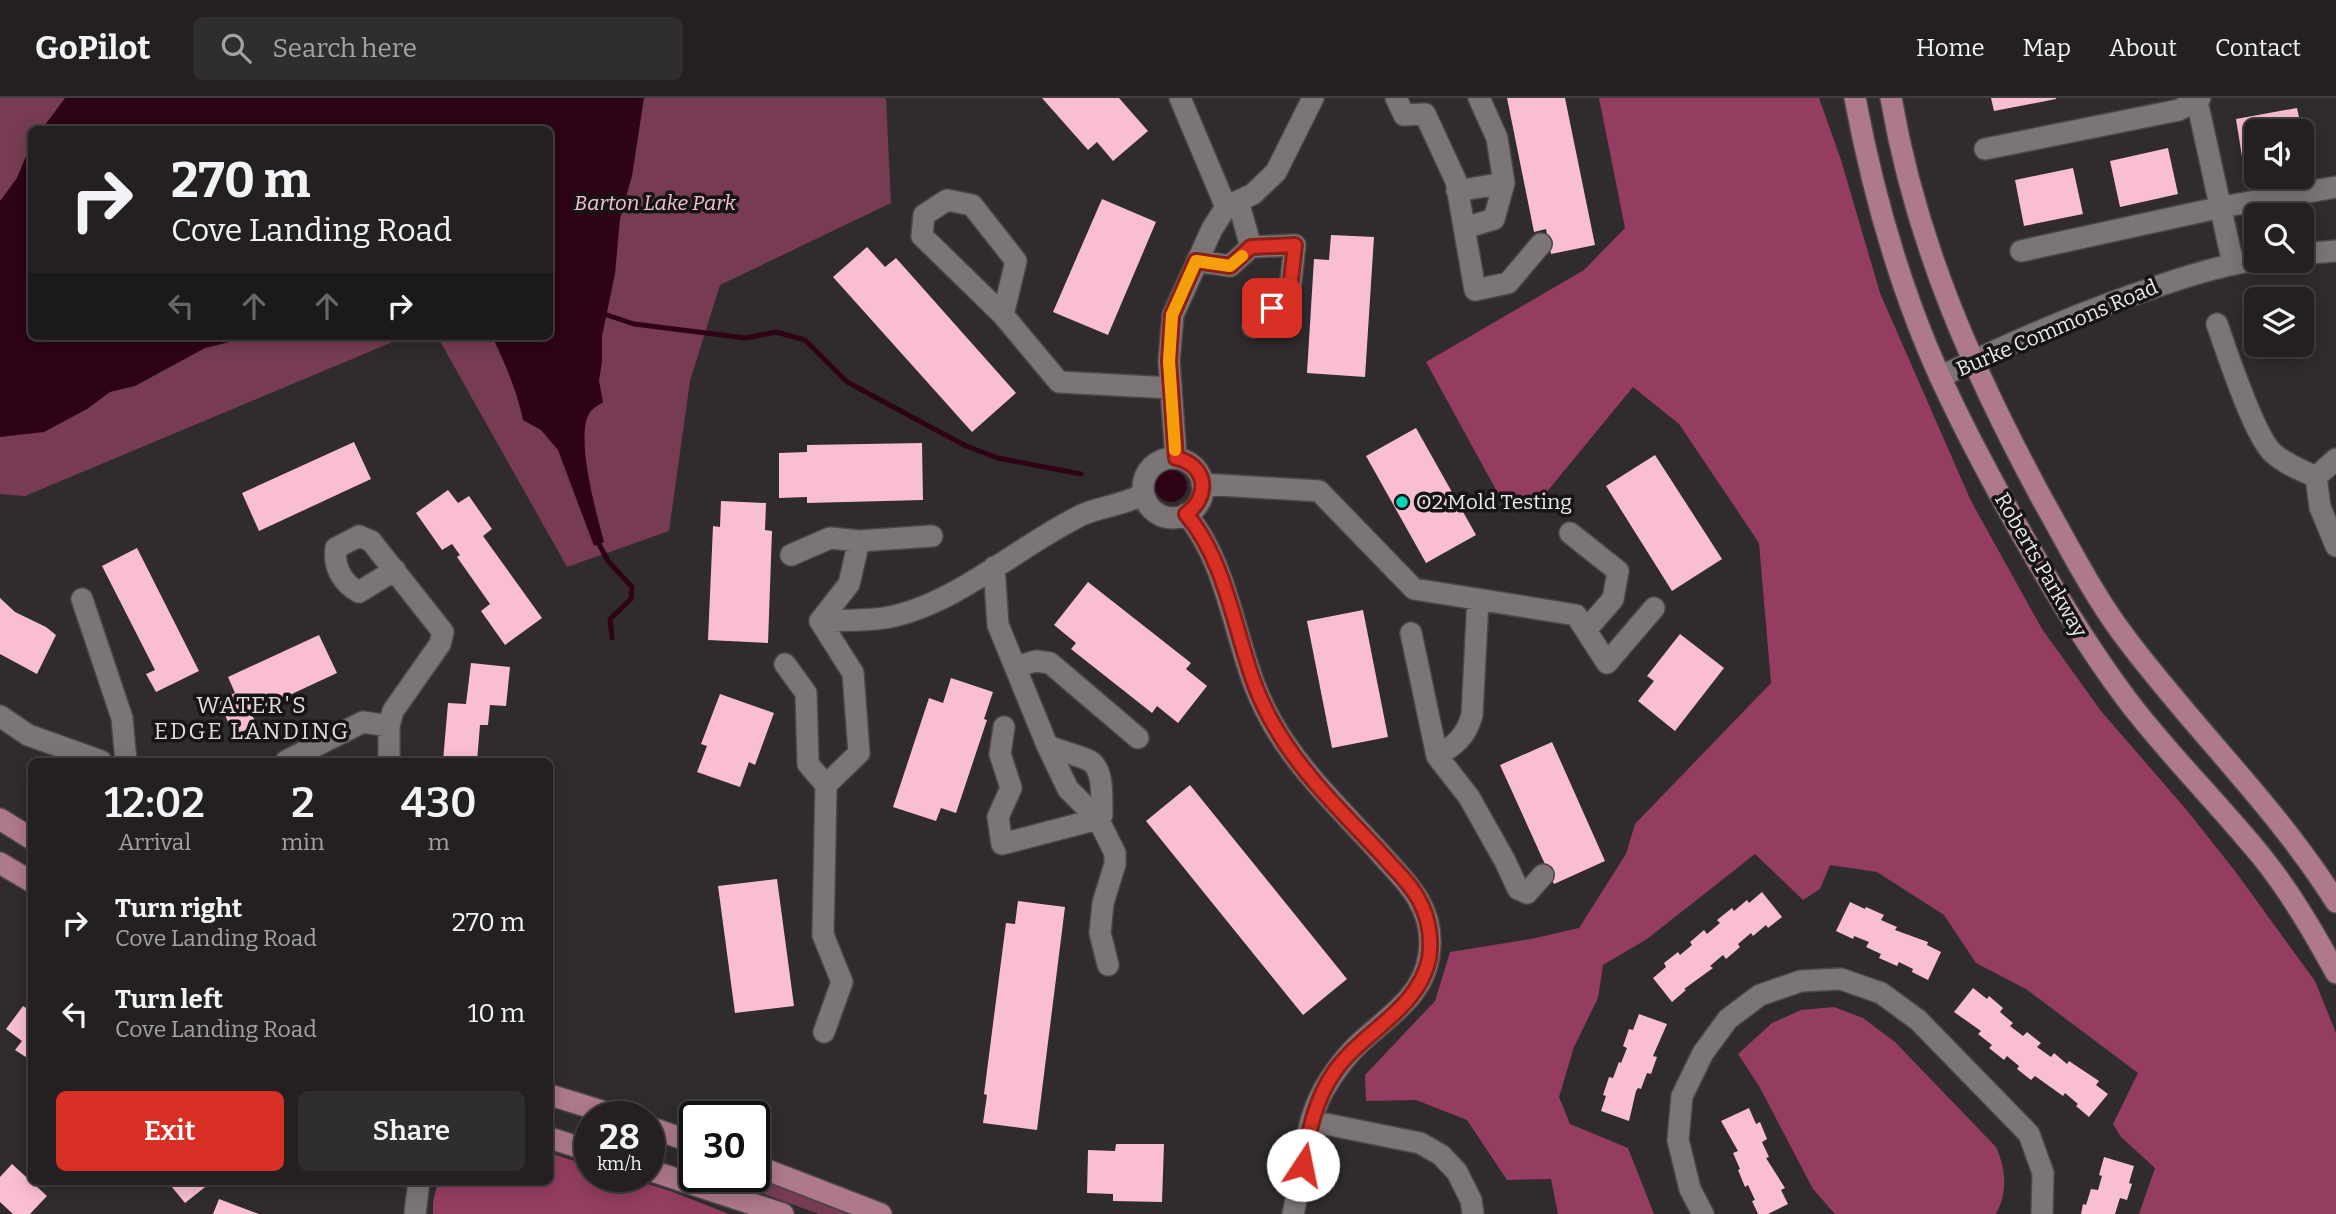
<!DOCTYPE html>
<style>
:root{--surface:#242022;--page:#302d2f;--text:#f1f3f6;--muted:#a3a3a5;--line:#413e40;--accent:#d93025}
body{margin:0;font-family:Bitter,serif;background:var(--page);color:var(--text);height:100vh;display:flex;flex-direction:column;font-size:26px;white-space:nowrap}
*{box-sizing:border-box;margin:0}
p{font-size:23px;color:var(--muted)}
.icon{flex:none;width:38px;height:38px;fill:none;stroke:currentColor;stroke-width:2;stroke-linecap:round;stroke-linejoin:round}
.map{position:relative;flex:1;overflow:hidden}
.drawer{position:absolute;left:28px;top:660px;width:525px;height:427px;display:flex;flex-direction:column;background:var(--surface);border-radius:10px;box-shadow:0 4px 18px #0003,0 0 0 2px var(--line)}
.drawer>*{flex:none}
.banner{position:absolute;left:28px;top:28px;width:525px;height:214px;border-radius:10px;box-shadow:0 4px 18px #0003,0 0 0 2px var(--line);background:#242022;color:var(--text);overflow:hidden}
.tools{position:absolute;left:2244px;top:21px;display:grid;gap:14px}
.tools a{display:grid;place-items:center;width:70px;height:70px;border-radius:10px;background:var(--surface);box-shadow:0 4px 18px #0003,0 0 0 2px var(--line);font-size:35px}
.speed{position:absolute;left:574px;top:1003px;display:flex;gap:14px;font-size:35px;font-weight:700;text-align:center}
.speed>*{display:grid;place-content:center;width:91px;height:91px;border-radius:50%;background:var(--surface);box-shadow:0 4px 18px #0003,0 0 0 2px var(--line);line-height:1}
.speed small{font-size:18px;font-weight:400}
.speed .limit{border:4px solid #111;border-radius:10px;background:#fff;color:#111}
.pin{position:absolute;display:grid;place-items:center;width:60px;height:60px;color:#fff;margin:-30px;border-radius:14px;box-shadow:0 4px 10px #0006}
.me{position:absolute;width:77px;margin:-38px;rotate:11deg;stroke-linejoin:round;filter:drop-shadow(0 0 5px #0008)}
.turn{display:flex;align-items:center;gap:24px;height:147px;padding:0 28px;font-size:32px}
.turn .icon{width:91px;height:91px;stroke-width:2.5}
.turn b{display:block;font-size:49px;line-height:60px}
.lanes{display:flex;align-items:center;height:66px;padding:0 28px;background:#0003;justify-content:center;gap:35px;direction:ltr}
.lanes .off{opacity:.35}
.eta{display:flex;justify-content:space-evenly;align-items:center;height:119px;text-align:center}
.eta b{font-size:42px;font-weight:600;line-height:49px}
.cta{display:flex;gap:14px;margin-top:auto;padding:14px 28px}
.cta a{flex:1;height:80px;border-radius:10px;background:var(--accent);color:#fff;font-size:28px;font-weight:600;line-height:80px;text-align:center}
.cta a+a{background:var(--page);color:var(--text)}
ul{padding:0;list-style:none}
li{display:flex;align-items:center;gap:21px;height:91px;padding:0 28px}
li div{flex:1}
li b{display:block;font-size:26px}
li em{font-style:normal}
header{display:flex;align-items:center;gap:42px;box-sizing:border-box;height:98px;padding:0 35px;background:var(--surface);border-bottom:2px solid var(--line)}
header strong{font-size:33px}
nav{display:flex;gap:38px;margin-inline-start:auto;font-size:24px}
.search{width:490px;height:63px;background:var(--page);display:flex;align-items:center;gap:18px;box-sizing:border-box;padding:0 24px;border-radius:10px;color:var(--muted);font-size:26px}
.map>svg:first-child{display:block}
</style>
<header>
<strong>GoPilot</strong>
<div class="search"><svg class="icon" aria-label="search" viewBox="0 0 24 24"><circle cx="10" cy="10" r="6"/><path d="M15 15l6 6"/></svg>Search here</div>
<nav><a>Home</a><a>Map</a><a>About</a><a>Contact</a></nav>
</header>
<div class="map">
<svg width="2336" height="1116" viewBox="0 0 2336 1116">
<rect width="100%" height="100%" fill="#302b2d"/>
<path fill="#773c53" d="M0,0H886L891,105L720,187L690,283L669,433L567,469L437,238H550V32H32V238H407L25,398L0,396Z
M721,1078L765,1084L848,1116H819L720,1080Z"/>
<path fill="#943d61" d="M1599,0H1819L1841,62L1880,195L1971,403L2042,531L2101,613L2185,710L2235,773L2315,883L2336,935V1116H2139L2155,1070L2121,1039L2113,1026L2138,975L2026,891L1976,865L1944,817L1877,774L1830,767L1820,791L1803,802L1755,756L1647,841L1603,867L1598,900L1574,949L1559,999L1570,1026L1628,1050L1654,1116H1558L1551,1081L1507,1082L1467,1022L1416,1002L1366,1003L1365,977L1435,903L1450,854L1531,841L1579,830L1626,756L1635,726L1771,585L1759,445L1679,326L1633,289L1536,407L1506,410L1426,264L1584,172L1625,130Z
M1834,909L1863,920L1895,944L1996,1049C2006,1071 2008,1094 1996,1116H1835L1813,1091L1759,988L1738,956L1772,925L1801,912Z
M550,1055L590,1068V1078H623L673,1094L729,1116H433V1104L438,1083H550Z"/>
<path fill="#2e0316" d="M65,0H644L632,78L620,121L615,176L602,238V263L599,283L603,304C599,307 593,310 590,314C574,338 597,417 604,444L594,448L558,352L541,332L523,322C517,292 505,266 492,238H550V32L42,31Z
M31,46L32,238H254L205,250L135,288L110,294L87,311L44,334L0,339V103L17,80Z
M1155 388a16 16 0 1 1 32 0a16 16 0 1 1-32 0Z"/>
<g fill="none" stroke-linecap="round" stroke-linejoin="round">
<path stroke="#2e0316" stroke-width="5" d="M607,217L634,226L746,240L776,234L805,242L847,284L966,348L998,360L1081,376
M599,446L608,463L632,489L631,501L610,521L612,540"/>
</g>
<path fill="#fabed2" d="M1042,0H1119L1148,33L1113,63L1097,44L1088,52Z
M1507,0H1565L1595,147L1551,156L1546,131L1534,134Z
M1991,0H2056V1L1994,13Z
M2297,10L2302,33H2256V63L2243,65L2236,21Z
M2168,50L2178,96L2120,109L2110,63Z
M2073,70L2083,116L2024,128L2015,82Z
M1102,101L1156,124L1108,237L1053,214Z
M1331,137L1374,139L1365,279L1307,275L1314,161L1329,162Z
M867,149L885,169L896,160L1016,295L972,334L833,179Z
M1416,330L1476,437L1426,465L1366,358Z
M354,344L371,381L259,433L242,395Z
M922,345L923,402L807,405V399L779,400V355L807,354V347Z
M1655,357L1722,461L1672,493L1606,388Z
M448,392L458,405L469,398L492,431L483,438L542,520L505,547L481,513L490,506L457,459L460,457L452,446L442,452L416,415Z
M721,403L766,405L765,432L772,433L768,545L708,542L713,428L720,429Z
M137,450L199,573L156,594L146,576L155,572L102,468Z
M1088,484L1191,565L1186,571L1207,588L1178,625L1157,608L1152,615L1071,551L1076,545L1054,527Z
M0,500L15,514L46,529L56,537L37,576L0,556Z
M1363,512L1388,639L1332,650L1307,523Z
M1680,536L1724,570L1675,633L1638,603L1654,583L1647,578Z
M319,537L337,575L251,615L257,627L234,637L218,602L235,595L228,579Z
M471,565L510,569L506,608L490,607L488,627H480L477,663H443L448,605L466,606Z
M951,580L993,594L984,621L987,622L956,715L941,710L936,723L893,709L929,600L943,605Z
M720,596L774,615L755,667L749,664L740,689L697,674L707,648L701,646Z
M1552,644L1605,763L1554,786L1500,667Z
M1190,687L1347,881L1303,917L1146,723Z
M777,781L794,908L735,915L718,788Z
M1762,794L1782,819L1768,830L1766,827L1753,838L1751,835L1738,846L1740,849L1726,861L1723,857L1710,868L1713,870L1684,891L1686,892L1672,904L1653,880L1666,869L1664,865L1678,854L1680,857L1692,847L1690,844L1704,832L1707,836L1720,825L1717,822L1732,810L1734,813L1747,802L1749,805Z
M1018,803L1065,809L1037,1032L983,1025L987,997L984,996L1006,825L1015,826Z
M1850,804L1865,811L1866,809L1884,817L1881,822L1897,829L1895,832L1928,844L1927,847L1941,854L1928,882L1912,874L1913,871L1899,864L1897,868L1879,860L1881,856L1866,849L1869,844L1854,838L1853,841L1836,833Z
M1973,890L1987,901L1989,898L2003,910L2000,914L2013,925L2010,928L2023,938L2027,934L2041,945L2037,949L2051,959L2054,955L2067,966L2069,963L2099,983L2096,987L2108,996L2089,1019L2076,1008L2078,1006L2065,995L2063,998L2035,978L2031,982L2017,971L2019,968L2007,958L2004,962L1989,950L1992,947L1978,936L1981,933L1954,914Z
M23,908L32,914V963L15,952L22,943L6,931Z
M1639,916L1667,926L1653,958L1657,959L1651,976L1647,975L1641,991L1638,990L1636,993L1629,1023L1601,1013L1606,998L1603,997L1609,979L1613,980L1619,964L1621,965L1627,950L1623,948L1629,931L1633,932Z
M1749,1010L1756,1026L1760,1024L1767,1041L1762,1044L1769,1059L1766,1060L1785,1090L1781,1092L1788,1106L1768,1116H1758L1752,1103L1755,1102L1748,1087L1745,1089L1738,1072L1740,1071L1733,1055L1738,1053L1721,1023Z
M1116,1046H1164L1162,1104L1113,1103V1096L1087,1095L1088,1052L1115,1053Z
M2104,1059L2134,1068L2129,1085L2132,1086L2127,1102L2120,1100L2115,1116H2081L2083,1106L2086,1107L2091,1091L2098,1092L2102,1078L2099,1077Z
M12,1066L47,1098L30,1116H13L0,1104V1079Z
M167,1083H207L209,1086L185,1105Z
M219,1101L259,1116H213Z"/>
<g fill="none" stroke-linecap="round" stroke-linejoin="round">
<g stroke="#4b4748" stroke-width="24">
<path id="minor" d="M1180,0L1226,109
M1396,0L1404,17L1425,16L1456,83L1475,192L1508,185L1541,146
M2197,3L2233,166
M1985,51L2179,12L2200,0
M1457,93L1504,85L1497,40L1479,0
M1238,103L1251,149L1295,147L1290,191L1253,229
M1465,130L1494,121L1504,85
M2021,153L2222,109L2336,89
M2301,156L2336,153
M1197,163L1230,168L1251,149
M1003,217L922,138L924,117L947,102L972,107L1016,163L1003,217L1059,284L1171,290
M2217,226C2227,254 2254,338 2273,355C2285,366 2301,372 2316,379L2320,409L2336,448
M1940,279C2001,249 2063,222 2127,199C2169,184 2212,169 2256,162
M1176,360L1169,263L1173,217L1212,131L1226,109L1253,96L1276,74L1313,0
M1143 390a30 30 0 1 1 60 0a30 30 0 1 1-60 0Z
M2316,379L2336,361
M1202,386L1319,393L1414,491L1576,517L1607,565L1654,510
M1186,416C1224,460 1233,529 1253,583C1261,605 1273,628 1287,648C1314,687 1350,721 1381,756C1394,771 1409,785 1418,801C1428,818 1432,838 1429,857C1424,897 1389,918 1362,943C1346,957 1334,974 1323,993C1303,1030 1303,1076 1293,1116
M1570,435L1618,473L1613,501L1586,532
M791,457L830,440L859,443
M994,469L998,527L1047,647L1068,691L1098,721L1115,755V766L1103,805L1100,835L1108,867
M82,501L122,620L126,663
M820,523L849,486L859,443L932,438
M1411,535L1437,658C1455,647 1466,639 1472,617L1478,501
M785,566L806,595L808,666L826,687
M1015,569L1036,563L1050,565L1138,640
M0,618L28,637L101,663
M1004,629L1000,656L1011,690L998,719L1002,746L1098,721
M1047,647C1060,654 1080,657 1090,663C1105,673 1101,702 1102,717L1098,721
M1437,658L1469,699L1505,763L1518,791L1527,795L1543,777
M286,663L363,624L389,628
M389,663V628L393,613L440,546L443,534L371,443L359,438L336,450C333,469 343,486 359,494L395,472
M824,934L842,884L823,837L826,687L859,655L853,575L820,523C841,522 864,523 884,520C954,509 1020,446 1084,416C1100,409 1132,405 1143,395
M1311,1023L1420,1045L1441,1057L1457,1074L1471,1102L1473,1116
M415,1116L419,1083
M1703,1116L1690,1091L1678,1042L1682,998L1703,955L1728,921L1760,897L1801,883L1841,881L1881,895L1918,922L2029,1036L2043,1075L2042,1116"/>
</g>
<g stroke="#4b4748" stroke-width="24">
<path id="major" d="M1855,0C1871,85 1894,169 1927,249C1952,309 1983,367 2015,424C2050,486 2085,546 2128,603C2169,657 2219,706 2262,759C2291,795 2314,835 2336,875
M1891,0C1916,145 1972,271 2041,399C2067,445 2091,493 2122,535C2190,627 2275,707 2336,804
M0,721L32,741
M0,765L32,784
M550,997L618,1018
M649,1029L695,1045
M550,1040L590,1053
M754,1067L881,1116
M649,1072L783,1116"/>
</g>
<use href="#minor" stroke="#7b7577" stroke-width="21"/>
<use href="#major" stroke="#ae798d" stroke-width="21"/>
</g>
<g fill="none" stroke-linecap="round" stroke-linejoin="round">
<g stroke="#8d1f18" stroke-width="18">
<path id="route" d="M1272,210L1290,191L1295,147L1251,149L1230,168L1196,163L1172,217L1169,263L1176,360C1207,367 1211,398 1186,416C1224,460 1234,528 1253,582C1261,605 1273,627 1287,648C1314,688 1351,723 1384,759C1396,773 1412,787 1420,804C1429,821 1432,842 1429,861C1418,912 1363,933 1335,973C1315,1001 1309,1033 1303,1067"/>
</g>
<use href="#route" stroke="#d93025" stroke-width="12"/>
<path stroke="#f59e0b" stroke-width="12" d="M1175,352L1169,263L1172,217L1196,163L1230,168L1242,158"/>
</g>
<circle fill="#06d5b6" stroke="#171415" stroke-width="2.5" cx="1402" cy="404" r="7"/>
<g text-anchor="middle" stroke-width="7" stroke-linejoin="round" paint-order="stroke">
<g font-size="21" font-style="italic" fill="#f4c2d2" stroke="#171415">
<text x="655" y="112">Barton Lake Park</text>
</g>
<g font-size="21" fill="#ebe8e9" stroke="#171415">
<text transform="translate(2057 230) rotate(-23)" y="7">Burke Commons Road</text>
<text transform="translate(2041 467) rotate(60)" y="7">Roberts Parkway</text>
</g>
<g font-size="21" fill="#ebe8e9" stroke="#171415" text-anchor="start">
<text x="1416" y="411">O2 Mold Testing</text>
</g>
<g font-size="23" letter-spacing="2" fill="#e2dcde" stroke="#171415">
<text x="252" y="615">WATER'S<tspan x="252" dy="26">EDGE LANDING</tspan></text>
</g>
</g>
</svg>
<div class="tools">
<a><svg class="icon" aria-label="sound" viewBox="0 0 24 24"><path d="M4 9h4l5-4v14l-5-4H4zM17 9q2 3 0 6"/></svg></a>
<a><svg class="icon" aria-label="search" viewBox="0 0 24 24"><circle cx="10" cy="10" r="6"/><path d="M15 15l6 6"/></svg></a>
<a><svg class="icon" aria-label="layers" viewBox="0 0 24 24"><path d="M12 4l9 5-9 5-9-5zM3 14l9 5 9-5"/></svg></a>
</div>
<div class="speed"><div>28<small>km/h</small></div><div class="limit">30</div></div>
<div class="pin" style="left:1272px;top:210px;background:#d93025"><svg class="icon" aria-label="arrive" viewBox="0 0 24 24"><path d="M6 21V4h12l-3 4 3 4H6"/></svg></div>
<svg class="me" style="left:1303px;top:1067px" viewBox="-20 -20 40 40"><circle r="19" fill="#fff"/><path d="M0-13L10 11 0 6-10 11z" fill="#d93025"/></svg>
<div class="banner">
<div class="turn"><svg class="icon" aria-label="right" viewBox="0 0 24 24"><path d="M7 20v-9h11M14 6l5 5-5 5"/></svg><div><b>270 m</b>Cove Landing Road</div></div>
<div class="lanes"><svg class="icon off" aria-label="left" viewBox="0 0 24 24"><path d="M17 20v-9H6M10 6l-5 5 5 5"/></svg><svg class="icon off" aria-label="ahead" viewBox="0 0 24 24"><path d="M12 20V5M6 11l6-6 6 6"/></svg><svg class="icon off" aria-label="ahead" viewBox="0 0 24 24"><path d="M12 20V5M6 11l6-6 6 6"/></svg><svg class="icon" aria-label="right" viewBox="0 0 24 24"><path d="M7 20v-9h11M14 6l5 5-5 5"/></svg></div>
</div>
<section class="drawer">
<div class="eta">
<div><b>12:02</b><p>Arrival</p></div>
<div><b>2</b><p>min</p></div>
<div><b>430</b><p>m</p></div>
</div>
<ul>
<li><svg class="icon" aria-label="right" viewBox="0 0 24 24"><path d="M7 20v-9h11M14 6l5 5-5 5"/></svg><div><b>Turn right</b><p>Cove Landing Road</p></div><em>270 m</em></li>
<li><svg class="icon" aria-label="left" viewBox="0 0 24 24"><path d="M17 20v-9H6M10 6l-5 5 5 5"/></svg><div><b>Turn left</b><p>Cove Landing Road</p></div><em>10 m</em></li>
</ul>
<div class="cta"><a>Exit</a><a>Share</a></div>
</section>
</div>
